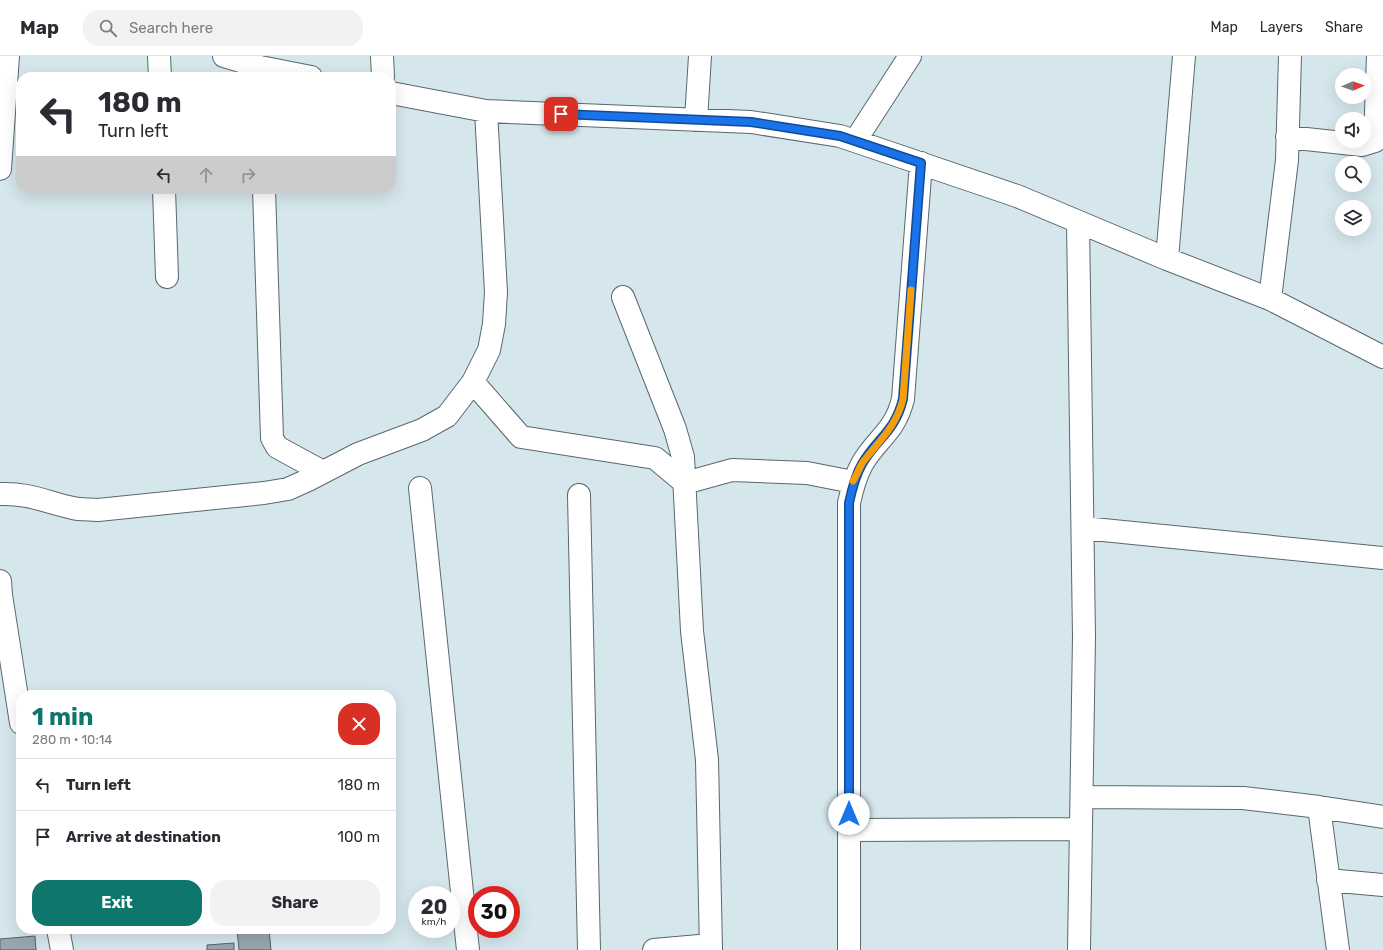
<!DOCTYPE html>
<meta charset="utf-8">
<style>
:root{--surface:#fff;--page:#f2f2f3;--text:#2b2b33;--muted:#7c7c81;--line:#e1e1e2;--accent:#0f766e}
body{margin:0;font-family:Rubik,sans-serif;background:var(--page);color:var(--text);height:100vh;display:flex;flex-direction:column;font-size:15px;white-space:nowrap}
*{box-sizing:border-box;margin:0}
p{font-size:13px;color:var(--muted)}
.icon{flex:none;width:22px;height:22px;fill:none;stroke:currentColor;stroke-width:2;stroke-linecap:round;stroke-linejoin:round}
.map{position:relative;flex:1;overflow:hidden}
.details{position:absolute;left:16px;top:634px;width:380px;height:244px;display:flex;flex-direction:column;background:var(--surface);border-radius:16px;box-shadow:0 4px 16px #0002}
.details>*{flex:none}
.top-card{position:absolute;left:16px;top:16px;width:380px;height:122px;border-radius:16px;box-shadow:0 4px 16px #0002;background:#fff;color:var(--text);overflow:hidden}
.needle{width:26px;rotate:88deg}
.controls{position:absolute;left:1335px;top:12px;display:grid;gap:8px}
.controls a{display:grid;place-items:center;width:36px;height:36px;border-radius:50%;background:var(--surface);box-shadow:0 4px 16px #0002;font-size:20px}
.speed{position:absolute;left:408px;top:830px;display:flex;gap:8px;font-size:20px;font-weight:700;text-align:center}
.speed>*{display:grid;place-content:center;width:52px;height:52px;border-radius:50%;background:var(--surface);box-shadow:0 4px 16px #0002;line-height:1}
.speed small{font-size:10px;font-weight:400}
.speed .limit{border:6px solid #d22;background:#fff;color:#111}
.pin{position:absolute;display:grid;place-items:center;width:34px;height:34px;color:#fff;margin:-17px;border-radius:8px;box-shadow:0 2px 6px #0006}
.me{position:absolute;width:44px;margin:-22px;rotate:0deg;stroke-linejoin:round;filter:drop-shadow(0 0 3px #0008)}
.turn{display:flex;align-items:center;gap:14px;height:84px;padding:0 16px;font-size:18px}
.turn .icon{width:52px;height:52px;stroke-width:2.5}
.turn b{display:block;font-size:28px;line-height:34px}
.lanes{display:flex;align-items:center;height:38px;padding:0 16px;background:#0003;justify-content:center;gap:20px;direction:ltr}
.lanes .off{opacity:.35}
.round{display:grid;place-items:center;flex:none;width:42px;height:42px;border-radius:16px;background:var(--page)}
.overview{display:flex;align-items:center;justify-content:space-between;height:68px;padding:0 16px}
h1{font-size:24px;font-weight:700;line-height:30px;color:var(--accent)}
.button{display:flex;gap:8px;margin-top:auto;padding:8px 16px}
.button a{flex:1;height:46px;border-radius:16px;background:var(--accent);color:#fff;font-size:16px;font-weight:700;line-height:46px;text-align:center}
.button a+a{background:var(--page);color:var(--text)}
ul{padding:0;list-style:none}
li{display:flex;align-items:center;gap:12px;height:52px;padding:0 16px;border-top:1px solid var(--line)}
li div{flex:1}
li b{display:block;font-size:15px}
li em{font-style:normal}
header{display:flex;align-items:center;gap:24px;box-sizing:border-box;height:56px;padding:0 20px;background:var(--surface);border-bottom:1px solid var(--line)}
header strong{font-size:19px}
nav{display:flex;gap:22px;margin-inline-start:auto;font-size:14px}
.search{width:280px;height:36px;background:var(--page);display:flex;align-items:center;gap:10px;box-sizing:border-box;padding:0 14px;border-radius:16px;color:var(--muted);font-size:15px}
.map>svg:first-child{display:block}
</style>
<header>
<strong>Map</strong>
<div class="search"><svg class="icon" aria-label="search" viewBox="0 0 24 24"><circle cx="10" cy="10" r="6"/><path d="M15 15l6 6"/></svg>Search here</div>
<nav><a>Map</a><a>Layers</a><a>Share</a></nav>
</header>
<div class="map">
<svg width="1383" height="894" viewBox="0 0 1383 894">
<rect width="100%" height="100%" fill="#d5e6ed"/>
<path fill="#97a7ad" stroke="#546369" d="M237,873H269L271,894H239Z
M35,880L36,894H0V883Z
M234,887V894H207V889Z"/>
<g fill="none" stroke-linecap="round" stroke-linejoin="round">
<g stroke="#59686e" stroke-width="24">
<path id="street" d="M159,0L160,21
M224,0L260,11L311,21
M382,0L383,21
M391,37L486,55L751,66L840,80L1017,140L1167,203L1270,243L1383,301
M696,64L700,0
M1287,81L1362,89L1375,85L1378,0
M855,85L910,0
M164,133L167,221
M264,133L272,382L277,391L323,416
M1078,166L1084,581L1079,894
M1167,203L1184,0
M623,241L675,373L683,401L692,575L707,704L711,894
M1270,243L1287,104L1290,0
M473,326L521,381L655,402L685,427L732,414L807,417L853,426
M420,432L468,894
M0,438C30,437 45,446 73,452C81,454 90,453 98,454L264,437L288,433L308,424L358,398L422,374L447,360L473,326L489,294L494,268L496,236L486,55
M579,439L589,894
M1083,472L1383,502
M1082,741L1243,742L1319,751L1383,761
M1319,751L1338,894
M849,774L1081,773
M1328,824L1383,829
M654,894L711,889
M849,894V447C852,433 855,421 862,408C877,382 895,376 903,343L921,107"/>
</g>
<g stroke="#59686e" stroke-width="24">
<path id="secondary" d="M0,113L8,0
M0,525L1,539L21,667
M58,873L62,894"/>
</g>
<use href="#street" stroke="#fff" stroke-width="22"/>
<use href="#secondary" stroke="#fff" stroke-width="22"/>
</g>
<g fill="none" stroke-linecap="round" stroke-linejoin="round">
<g stroke="#114b97" stroke-width="10">
<path id="route" d="M561,58L751,66L840,80L921,107L903,343C895,376 877,382 862,408C855,420 852,433 849,447V758"/>
</g>
<use href="#route" stroke="#1a73e8" stroke-width="7"/>
<path stroke="#f59e0b" stroke-width="7" d="M853,425C857,419 859,412 863,406C880,384 896,371 903,343L911,234"/>
</g>
</svg>
<div class="controls">
<a><svg class="needle" viewBox="-14 -14 28 28"><path d="M0-13l5 13h-10z" fill="#e53935"/><path d="M0 13l5-13h-10z" fill="#7c7c81"/></svg></a>
<a><svg class="icon" aria-label="sound" viewBox="0 0 24 24"><path d="M4 9h4l5-4v14l-5-4H4zM17 9q2 3 0 6"/></svg></a>
<a><svg class="icon" aria-label="search" viewBox="0 0 24 24"><circle cx="10" cy="10" r="6"/><path d="M15 15l6 6"/></svg></a>
<a><svg class="icon" aria-label="layers" viewBox="0 0 24 24"><path d="M12 4l9 5-9 5-9-5zM3 14l9 5 9-5"/></svg></a>
</div>
<div class="speed"><div>20<small>km/h</small></div><div class="limit">30</div></div>
<div class="pin" style="left:561px;top:58px;background:#d93025"><svg class="icon" aria-label="arrive" viewBox="0 0 24 24"><path d="M6 21V4h12l-3 4 3 4H6"/></svg></div>
<svg class="me" style="left:849px;top:758px" viewBox="-20 -20 40 40"><circle r="19" fill="#fff"/><path d="M0-13L10 11 0 6-10 11z" fill="#1a73e8"/></svg>
<div class="top-card">
<div class="turn"><svg class="icon" aria-label="left" viewBox="0 0 24 24"><path d="M17 20v-9H6M10 6l-5 5 5 5"/></svg><div><b>180 m</b>Turn left</div></div>
<div class="lanes"><svg class="icon" aria-label="left" viewBox="0 0 24 24"><path d="M17 20v-9H6M10 6l-5 5 5 5"/></svg><svg class="icon off" aria-label="ahead" viewBox="0 0 24 24"><path d="M12 20V5M6 11l6-6 6 6"/></svg><svg class="icon off" aria-label="right" viewBox="0 0 24 24"><path d="M7 20v-9h11M14 6l5 5-5 5"/></svg></div>
</div>
<section class="details">
<div class="overview"><div><h1>1 min</h1><p>280 m · 10:14</p></div><a class="round" style="background:#d93025;color:#fff"><svg class="icon" aria-label="close" viewBox="0 0 24 24"><path d="M6 6l12 12M18 6L6 18"/></svg></a></div>
<ul>
<li><svg class="icon" aria-label="left" viewBox="0 0 24 24"><path d="M17 20v-9H6M10 6l-5 5 5 5"/></svg><div><b>Turn left</b></div><em>180 m</em></li>
<li><svg class="icon" aria-label="arrive" viewBox="0 0 24 24"><path d="M6 21V4h12l-3 4 3 4H6"/></svg><div><b>Arrive at destination</b></div><em>100 m</em></li>
</ul>
<div class="button"><a>Exit</a><a>Share</a></div>
</section>
</div>
